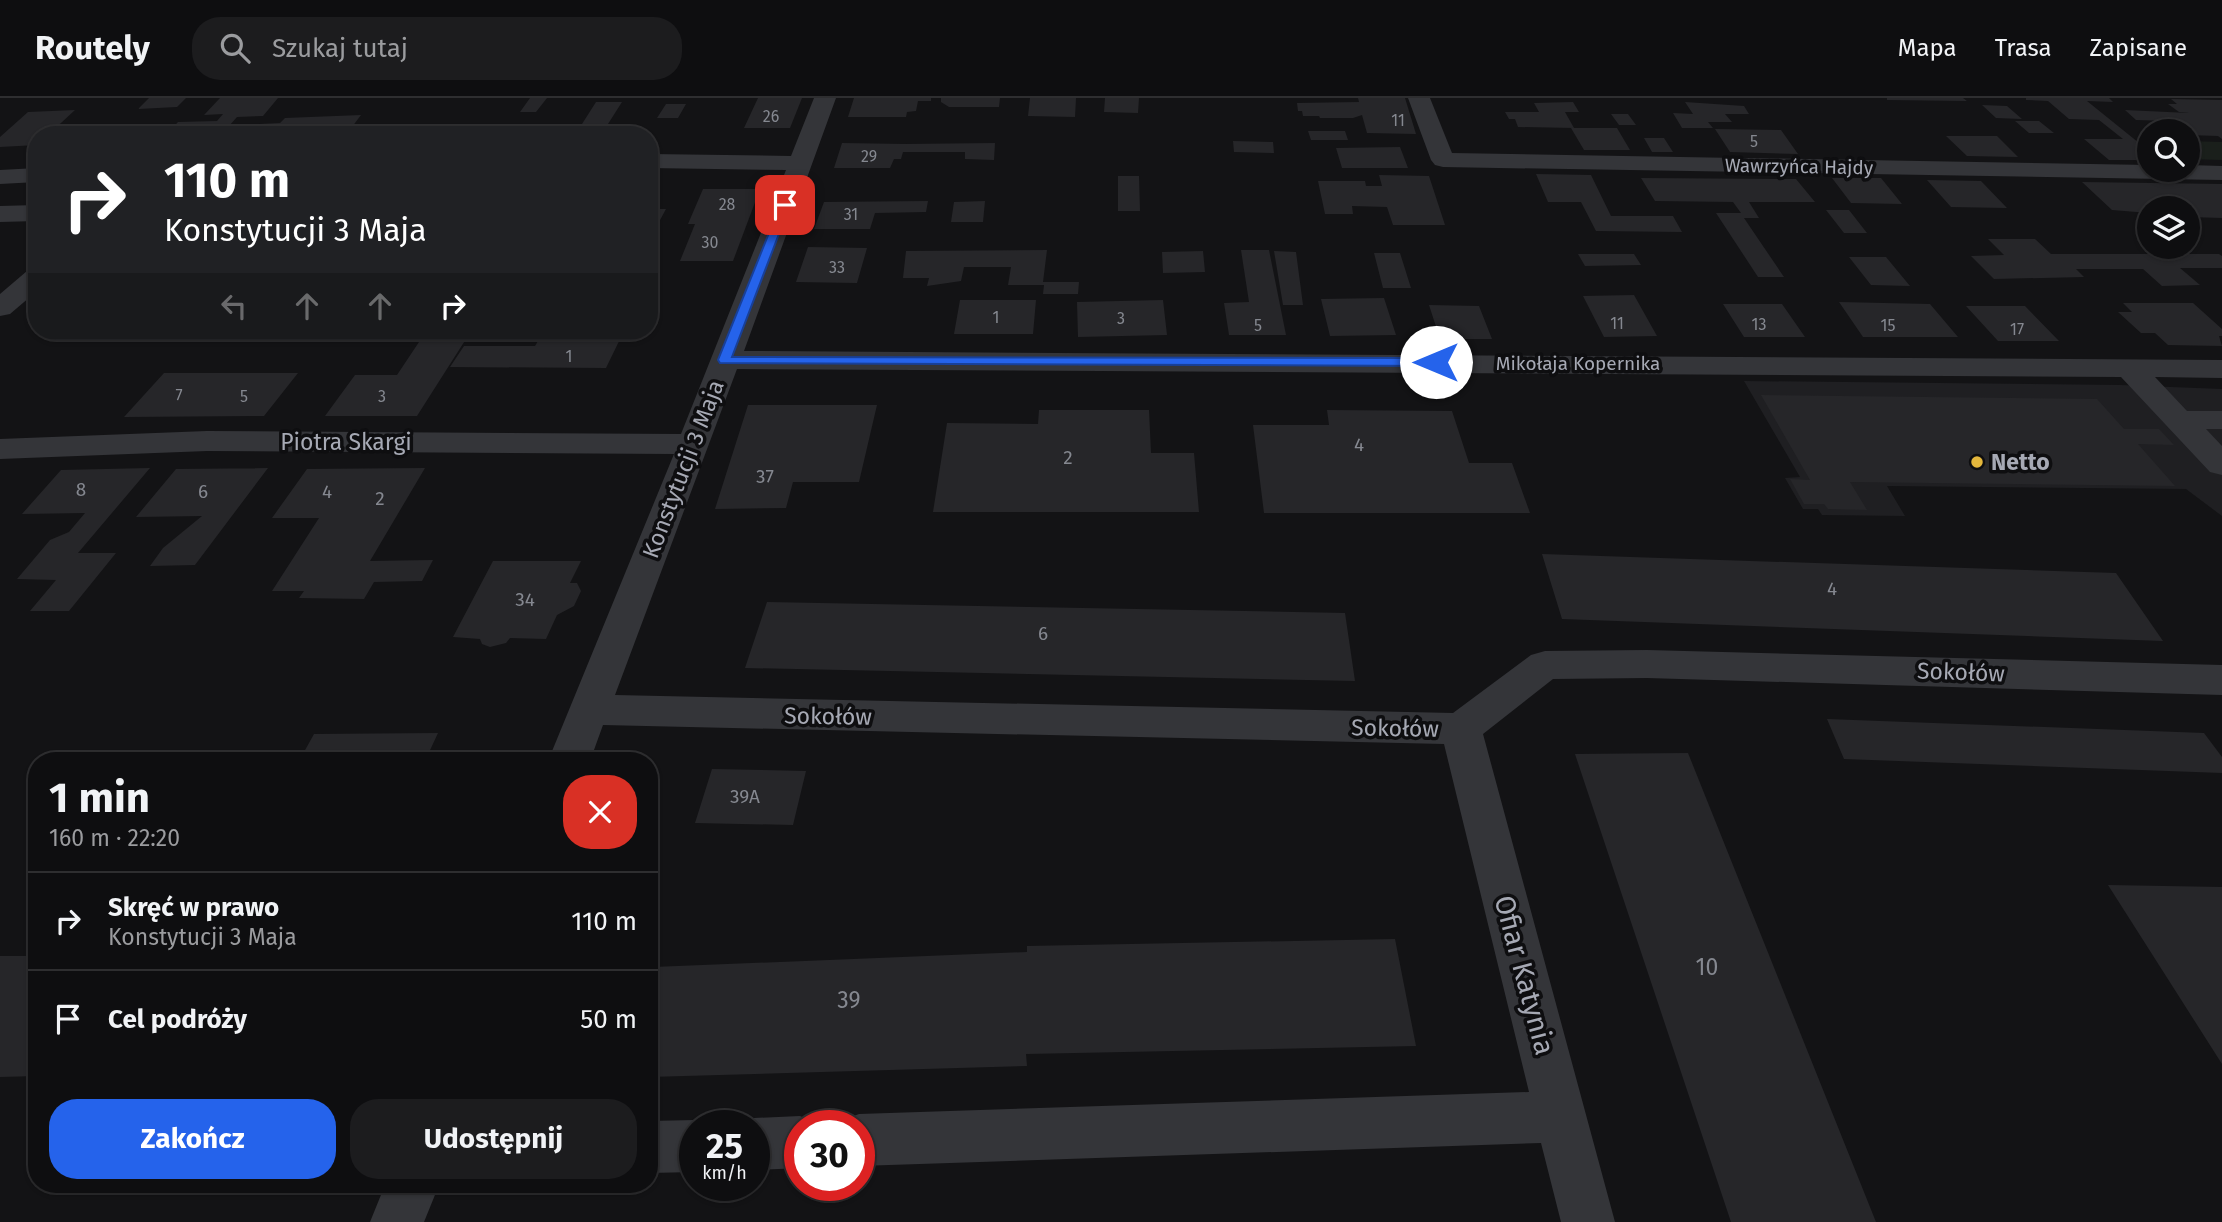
<!DOCTYPE html>
<html lang="pl">
<meta charset="utf-8">
<style>
:root{--surface:#0e0e10;--page:#1c1c1e;--text:#f1f3f6;--muted:#9b9c9f;--line:#2e2e30;--accent:#2563eb}
body{margin:0;font-family:"Fira Sans",sans-serif;background:var(--page);color:var(--text);height:100vh;display:flex;flex-direction:column;font-size:26px;white-space:nowrap}
*{box-sizing:border-box;margin:0}
p{font-size:23px;color:var(--muted)}
.icon{flex:none;width:38px;height:38px;fill:none;stroke:currentColor;stroke-width:2;stroke-linecap:round;stroke-linejoin:round}
.map{position:relative;flex:1;overflow:hidden}
.side{position:absolute;left:28px;top:654px;width:630px;height:441px;display:flex;flex-direction:column;background:var(--surface);border-radius:28px;box-shadow:0 2px 5px #0004,0 0 0 2px var(--line)}
.side>*{flex:none}
.top-card{position:absolute;left:28px;top:28px;width:630px;height:214px;border-radius:28px;box-shadow:0 2px 5px #0004,0 0 0 2px var(--line);background:#202124;color:#fff;overflow:hidden}
.buttons{position:absolute;left:2137px;top:21px;display:grid;gap:14px}
.buttons a{display:grid;place-items:center;width:63px;height:63px;border-radius:50%;background:var(--surface);box-shadow:0 2px 5px #0004,0 0 0 2px var(--line);font-size:35px}
.speed{position:absolute;left:679px;top:1012px;display:flex;gap:14px;font-size:35px;font-weight:700;text-align:center}
.speed>*{display:grid;place-content:center;width:91px;height:91px;border-radius:50%;background:var(--surface);box-shadow:0 2px 5px #0004,0 0 0 2px var(--line);line-height:1}
.speed small{font-size:18px;font-weight:400}
.speed .limit{border:10px solid #d22;background:#fff;color:#111}
.pin{position:absolute;display:grid;place-items:center;width:60px;height:60px;color:#fff;margin:-30px;border-radius:14px;box-shadow:0 4px 10px #0006}
.me{position:absolute;width:77px;margin:-38px;rotate:270deg;stroke-linejoin:round;filter:drop-shadow(0 0 5px #0008)}
.turn{display:flex;align-items:center;gap:24px;height:147px;padding:0 21px;font-size:32px}
.turn .icon{width:91px;height:91px;stroke-width:2.5}
.turn b{display:block;font-size:49px;line-height:60px}
.lanes{display:flex;align-items:center;height:66px;padding:0 21px;background:#0003;justify-content:center;gap:35px;direction:ltr}
.lanes .off{opacity:.35}
.round{display:grid;place-items:center;flex:none;width:74px;height:74px;border-radius:28px;background:var(--page)}
.summary{display:flex;align-items:center;justify-content:space-between;height:119px;padding:0 21px}
h1{font-size:42px;font-weight:700;line-height:52px}
.cta{display:flex;gap:14px;margin-top:auto;padding:14px 21px}
.cta a{flex:1;height:80px;border-radius:28px;background:var(--accent);color:#fff;font-size:28px;font-weight:700;line-height:80px;text-align:center}
.cta a+a{background:var(--page);color:var(--text)}
ul{padding:0;list-style:none}
li{display:flex;align-items:center;gap:21px;height:98px;padding:0 21px;border-top:2px solid var(--line)}
li div{flex:1}
li b{display:block;font-size:26px}
li em{font-style:normal}
header{display:flex;align-items:center;gap:42px;box-sizing:border-box;height:98px;padding:0 35px;background:var(--surface);border-bottom:2px solid var(--line)}
header strong{font-size:33px}
nav{display:flex;gap:38px;margin-inline-start:auto;font-size:24px}
.search{width:490px;height:63px;background:var(--page);display:flex;align-items:center;gap:18px;box-sizing:border-box;padding:0 24px;border-radius:28px;color:var(--muted);font-size:26px}
.map>svg:first-child{display:block}
</style>
<header>
<strong>Routely</strong>
<div class="search"><svg class="icon" aria-label="search" viewBox="0 0 24 24"><circle cx="10" cy="10" r="6"/><path d="M15 15l6 6"/></svg>Szukaj tutaj</div>
<nav><a>Mapa</a><a>Trasa</a><a>Zapisane</a></nav>
</header>
<div class="map">
<svg width="2222" height="1124" viewBox="0 0 2222 1124">
<rect width="100%" height="100%" fill="#131315"/>
<path fill="#1f1f22" d="M1744,283L2120,287L2222,291V418L2186,391L1887,388L1905,418L1822,417L1818,411H1803L1785,380L1800,379Z"/>
<path fill="#1a1f1b" d="M2188,43L2222,44V62L2188,61Z"/>
<path fill="#262629" d="M149,0H186L177,9L138,11Z
M220,0H278L263,18L237,19L221,37H166L178,24L217,23L223,16L204,17Z
M530,0H547L536,14H520Z
M758,0H802L790,30H744Z
M854,0H931V3H918L916,13L907,14L906,19H848Z
M941,0H1000L999,9H949L941,4Z
M1030,0H1076L1075,19L1028,18Z
M1105,0H1139L1138,15L1104,14Z
M1358,0H1405L1416,36L1367,35L1362,17L1353,20H1320L1319,18H1303L1302,13H1298L1297,5L1359,4Z
M1887,0H1963L1967,3L1887,2Z
M2026,0H2109L2113,4L2087,3L2149,53V62H2109L2084,41H2123L2099,22L2069,21L2048,3L2026,2Z
M2171,1L2222,2V41L2218,38L2188,37V33H2182L2168,23L2136,22L2125,12L2189,15L2179,14L2168,6H2177Z
M596,4H622L601,37H537L544,26H582Z
M1573,4L1579,14H1565L1574,30L1518,29L1515,21H1509L1505,14H1539L1534,5Z
M1685,4L1744,8L1749,16H1725L1732,24H1708L1713,30H1682L1673,15L1693,16Z
M666,6H686L678,20H657Z
M1982,7L2007,8L2022,21L1996,20Z
M75,12L48,37H37V47L0,49V39L28,14Z
M1611,16H1628L1636,27H1619Z
M361,17L346,37H249L259,26L280,25L285,20Z
M2015,23H2039L2054,35H2029Z
M140,26L129,37H83L92,28Z
M432,26H506L498,37H423Z
M1571,30H1617L1630,52H1584Z
M1715,31L1781,32L1798,56L1730,54Z
M1308,33H1345L1348,42H1311Z
M1946,38H1997L2018,59L1967,58Z
M1644,40H1664L1673,54H1652Z
M1233,43L1273,44L1274,55L1234,54Z
M842,45L905,46L995,45L994,62L965,61V54H903L901,61H894L890,70H834Z
M1400,49L1408,70H1342L1336,50Z
M1536,76L1591,77L1611,118H1673L1682,134L1596,133L1581,104H1548Z
M1379,77L1429,78L1445,127H1393L1387,109L1352,108L1353,116H1325L1318,83H1365L1366,88H1382Z
M1118,78H1139L1140,113H1118Z
M1641,80L1796,81L1815,104H1749L1759,120H1744L1784,179H1758L1716,115H1741L1733,104L1655,103Z
M1832,80H1881L1902,106L1851,105Z
M1927,82L1981,83L2007,110L1951,109Z
M2082,84L2222,86V120L2190,119L2188,110H2149V115L2112,112Z
M703,91H760L733,163H680L695,126H688Z
M928,103L926,114L875,115L870,131H814L824,104Z
M985,103L983,124H951L954,104Z
M649,111H666L659,124H649Z
M1826,112H1849L1867,135H1844Z
M1988,141H2035L2051,156H2219L2222,158V170H2180L2200,187L2162,188L2143,171H2076L2084,179L1994,181L1971,158L2004,157Z
M808,149L867,150L857,185L796,184Z
M1047,152L1043,184H1079L1078,196H1043L1044,187H1008L1011,169H964L961,183L927,188L929,180H903L906,153Z
M1241,152H1269L1286,237H1229L1224,205L1249,204Z
M1203,153L1205,174L1163,175L1162,154Z
M1274,153L1296,154L1303,207H1283Z
M1374,155H1400L1411,190H1383Z
M1578,156H1634L1641,167L1585,168Z
M1849,159H1886L1910,188L1871,187Z
M1634,197L1657,238L1604,239L1583,198Z
M1384,200L1396,237L1330,238L1321,201Z
M960,202H1036L1033,236H954Z
M1163,202L1167,237L1078,239L1077,204Z
M1839,204L1930,206L1958,239H1863Z
M2123,205H2193L2222,231V238H2219L2222,248L2168,247L2155,235H2141L2118,214H2132Z
M1723,206H1782L1805,239H1744Z
M1429,207L1479,208L1492,241H1440Z
M1966,208H2025L2059,243H1998Z
M544,233H624L606,270L450,269L464,248H535Z
M421,241H466L417,318H325L355,277H397Z
M164,275H298L264,318L124,319Z
M1761,297L2097,301L2124,331H2159L2174,347L2138,346L2175,388L1850,384L1867,412L1828,411L1824,406H1804L1790,381L1810,382Z
M748,307H877L859,384H793L786,410L715,411Z
M1039,312H1149L1151,355H1194L1199,414H933L947,325L1038,326Z
M1327,312L1452,313L1469,365H1512L1530,415H1264L1253,327H1329Z
M150,370L78,455H116L69,513H30L56,482L17,481L50,442L69,434L85,415L22,416L61,372Z
M268,370L195,467L150,468L163,450L202,418L136,419L176,371Z
M425,370L370,463L433,462L422,483L374,484L364,501L299,500L304,493H272L319,420H272L307,371Z
M1542,456L2116,475L2163,543L1562,521Z
M493,463H581L570,485H577L581,493L574,508L557,517L546,541L510,540L506,545L490,549L482,546L480,541L453,539Z
M767,504L1345,515L1355,583L745,570Z
M1827,621L2204,635L2222,659V675L1844,661Z
M438,635L425,663H299L314,636Z
M1688,655L1876,1124H1731L1575,656Z
M712,671L806,673L793,727L695,725Z
M2108,787L2222,789V966Z
M1395,841L1416,948L1026,956L1027,968L649,979V886L653,869L1027,854V848Z
M0,858H37V978L0,979Z"/>
<g fill="none" stroke-linecap="round" stroke-linejoin="round">
<path fill="#343539" fill-rule="evenodd" d="M814,0H836L744,253L2222,262V280L2155,279L2187,313H2222V331H2206L2222,348V377L2210,374L2121,279L737,271L615,597L1453,615L1531,557L1545,553L1647,552L2222,567V597L1647,580L1553,581L1483,636L1615,1124H1561L1541,1045L859,1068V1027H839L840,1023L859,1016L1529,994L1444,646L603,627L590,663H548L674,356L207,353L0,361V341L207,333L681,336L786,72L649,70V56L791,58Z
M1408,0H1430L1452,55L2149,67V72H2188V67L2222,68V82L1443,69L1435,67L1431,62Z
M37,70V84L0,86V72Z
M37,107V123L0,124V108Z
M37,171V193L10,216L0,218V196L27,173Z
M800,1018L819,1027H800V1070L754,1072V1027H736L754,1020Z
M695,1022L709,1027H695V1074L649,1075V1023Z
M385,1087H439L424,1124H370Z"/>
</g>
<path fill="#2563eb" stroke="#184099" stroke-width="2" d="M781,105L790,107L732,259L1436,260L1442,264L1436,268L720,265L718,262Z"/>
<circle fill="#e4b73c" stroke="#0e0e10" stroke-width="2.5" cx="1977" cy="364" r="7"/>
<g text-anchor="middle" stroke-width="7" stroke-linejoin="round" paint-order="stroke">
<g font-size="16" fill="#858890">
<text x="771" y="24">26</text>
<text x="1398" y="28">11</text>
<text x="1754" y="49">5</text>
<text x="869" y="64">29</text>
<text x="727" y="112">28</text>
<text x="851" y="122">31</text>
<text x="710" y="150">30</text>
<text x="837" y="175">33</text>
<text x="996" y="225">1</text>
<text x="1121" y="226">3</text>
<text x="1617" y="231">11</text>
<text x="1759" y="232">13</text>
<text x="1258" y="233">5</text>
<text x="1888" y="233">15</text>
<text x="2017" y="237">17</text>
<text x="569" y="264">1</text>
<text x="179" y="303">7</text>
<text x="244" y="304">5</text>
<text x="382" y="304">3</text>
</g>
<g font-size="19" fill="#a6a9b4" stroke="#0e0e10">
<text transform="translate(1799 68) rotate(1)" y="7">Wawrzyńca Hajdy</text>
<text x="1578" y="272">Mikołaja Kopernika</text>
</g>
<g font-size="19" fill="#858890">
<text x="1359" y="353">4</text>
<text x="1068" y="366">2</text>
<text x="765" y="385">37</text>
<text x="81" y="398">8</text>
<text x="203" y="400">6</text>
<text x="327" y="400">4</text>
<text x="380" y="407">2</text>
<text x="1832" y="497">4</text>
<text x="525" y="508">34</text>
<text x="1043" y="542">6</text>
<text x="745" y="705">39A</text>
</g>
<g font-size="23" fill="#a6a9b4" stroke="#0e0e10">
<text x="346" y="352">Piotra Skargi</text>
<text transform="translate(683 371) rotate(-69)" y="8">Konstytucji 3 Maja</text>
<text transform="translate(1961 574) rotate(2)" y="8">Sokołów</text>
<text transform="translate(828 618) rotate(1)" y="8">Sokołów</text>
<text transform="translate(1395 630) rotate(1)" y="8">Sokołów</text>
</g>
<g font-size="23" font-weight="bold" fill="#a6a9b4" stroke="#0e0e10" text-anchor="start">
<text x="1991" y="372">Netto</text>
</g>
<g font-size="23" fill="#858890">
<text x="1707" y="877">10</text>
<text x="849" y="910">39</text>
</g>
<g font-size="28" fill="#a6a9b4" stroke="#0e0e10">
<text transform="translate(1525 877) rotate(75)" y="10">Ofiar Katynia</text>
</g>
</g>
</svg>
<div class="buttons">
<a><svg class="icon" aria-label="search" viewBox="0 0 24 24"><circle cx="10" cy="10" r="6"/><path d="M15 15l6 6"/></svg></a>
<a><svg class="icon" aria-label="layers" viewBox="0 0 24 24"><path d="M12 4l9 5-9 5-9-5zM3 14l9 5 9-5"/></svg></a>
</div>
<div class="speed"><div>25<small>km/h</small></div><div class="limit">30</div></div>
<div class="pin" style="left:785px;top:107px;background:#d93025"><svg class="icon" aria-label="arrive" viewBox="0 0 24 24"><path d="M6 21V4h12l-3 4 3 4H6"/></svg></div>
<svg class="me" style="left:1436px;top:264px" viewBox="-20 -20 40 40"><circle r="19" fill="#fff"/><path d="M0-13L10 11 0 6-10 11z" fill="#2563eb"/></svg>
<div class="top-card">
<div class="turn"><svg class="icon" aria-label="right" viewBox="0 0 24 24"><path d="M7 20v-9h11M14 6l5 5-5 5"/></svg><div><b>110 m</b>Konstytucji 3 Maja</div></div>
<div class="lanes"><svg class="icon off" aria-label="left" viewBox="0 0 24 24"><path d="M17 20v-9H6M10 6l-5 5 5 5"/></svg><svg class="icon off" aria-label="ahead" viewBox="0 0 24 24"><path d="M12 20V5M6 11l6-6 6 6"/></svg><svg class="icon off" aria-label="ahead" viewBox="0 0 24 24"><path d="M12 20V5M6 11l6-6 6 6"/></svg><svg class="icon" aria-label="right" viewBox="0 0 24 24"><path d="M7 20v-9h11M14 6l5 5-5 5"/></svg></div>
</div>
<section class="side">
<div class="summary"><div><h1>1 min</h1><p>160 m · 22:20</p></div><a class="round" style="background:#d93025;color:#fff"><svg class="icon" aria-label="close" viewBox="0 0 24 24"><path d="M6 6l12 12M18 6L6 18"/></svg></a></div>
<ul>
<li><svg class="icon" aria-label="right" viewBox="0 0 24 24"><path d="M7 20v-9h11M14 6l5 5-5 5"/></svg><div><b>Skręć w prawo</b><p>Konstytucji 3 Maja</p></div><em>110 m</em></li>
<li><svg class="icon" aria-label="arrive" viewBox="0 0 24 24"><path d="M6 21V4h12l-3 4 3 4H6"/></svg><div><b>Cel podróży</b></div><em>50 m</em></li>
</ul>
<div class="cta"><a>Zakończ</a><a>Udostępnij</a></div>
</section>
</div>
